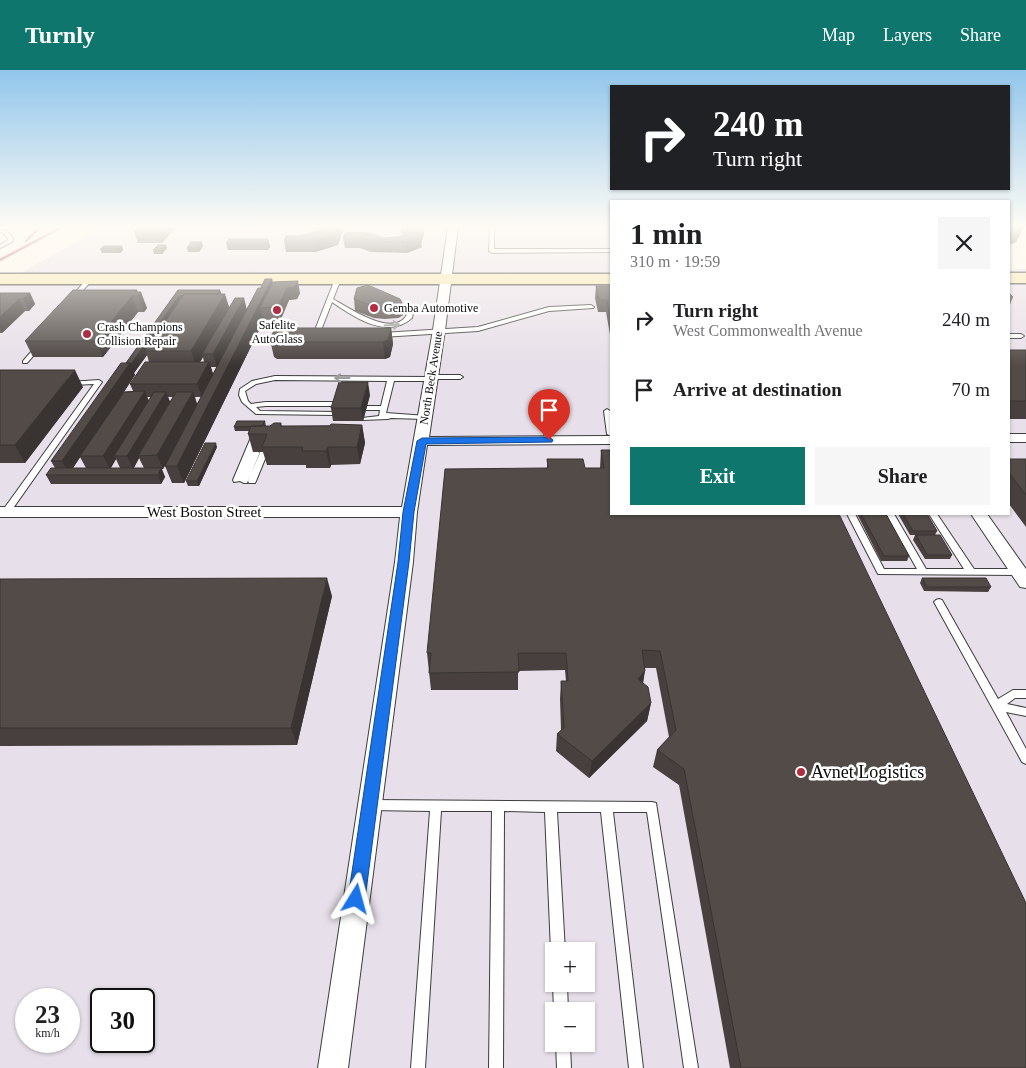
<!DOCTYPE html>
<meta charset="utf-8">
<style>
:root{--surface:#fff;--page:#f6f6f6;--text:#202124;--muted:#757577;--accent:#0f766e}
body{margin:0;font-family:Georgia,serif;background:var(--page);color:var(--text);height:100vh;display:flex;flex-direction:column;font-size:19px;white-space:nowrap}
*{box-sizing:border-box;margin:0}
p{font-size:16px;color:var(--muted)}
.icon{flex:none;width:28px;height:28px;fill:none;stroke:currentColor;stroke-width:2;stroke-linecap:round;stroke-linejoin:round}
.map{position:relative;flex:1;overflow:hidden}
.side{position:absolute;left:610px;top:130px;width:400px;height:315px;display:flex;flex-direction:column;background:var(--surface);border-radius:0px;box-shadow:0 1px 4px #0004}
.side>*{flex:none}
.top-card{position:absolute;left:610px;top:15px;width:400px;height:105px;border-radius:0px;box-shadow:0 1px 4px #0004;background:#202124;color:#fff;overflow:hidden}
.tools{position:absolute;left:545px;top:872px;display:grid;gap:10px}
.tools a{display:grid;place-items:center;width:50px;height:50px;border-radius:0px;background:var(--surface);box-shadow:0 1px 4px #0004;font-size:25px}
.speed{position:absolute;left:15px;top:918px;display:flex;gap:10px;font-size:25px;font-weight:700;text-align:center}
.speed>*{display:grid;place-content:center;width:65px;height:65px;border-radius:50%;background:var(--surface);box-shadow:0 1px 4px #0004;line-height:1}
.speed small{font-size:12px;font-weight:400}
.speed .limit{border:2px solid #111;border-radius:8px;background:#fff;color:#111}
.pin{position:absolute;display:grid;place-items:center;width:42px;height:42px;color:#fff;margin:-51px -21px;border-radius:50% 50% 50% 0;rotate:-45deg;box-shadow:0 0 5px #0007}
.pin .icon{rotate:45deg}
.me{position:absolute;width:55px;margin:-28px;rotate:8deg;stroke-linejoin:round;filter:drop-shadow(0 0 4px #0008)}
.turn{display:flex;align-items:center;gap:18px;height:105px;padding:0 20px;font-size:22px}
.turn .icon{width:65px;height:65px;stroke-width:2.5}
.turn b{display:block;font-size:35px;line-height:42px}
.round{display:grid;place-items:center;flex:none;width:52px;height:52px;border-radius:0px;background:var(--page)}
.head{display:flex;align-items:center;justify-content:space-between;height:85px;padding:0 20px}
h1{font-size:30px;font-weight:700;line-height:38px}
.cta{display:flex;gap:10px;margin-top:auto;padding:10px 20px}
.cta a{flex:1;height:58px;border-radius:0px;background:var(--accent);color:#fff;font-size:20px;font-weight:700;line-height:58px;text-align:center}
.cta a+a{background:var(--page);color:var(--text)}
ul{padding:0;list-style:none}
li{display:flex;align-items:center;gap:15px;height:70px;padding:0 20px}
li div{flex:1}
li b{display:block;font-size:19px}
li em{font-style:normal}
header{display:flex;align-items:center;gap:30px;box-sizing:border-box;height:70px;padding:0 25px;background:var(--accent);color:#fff}
header strong{font-size:24px}
nav{display:flex;gap:28px;margin-inline-start:auto;font-size:18px}
.map>svg:first-child{display:block}
</style>
<header>
<strong>Turnly</strong>
<nav><a>Map</a><a>Layers</a><a>Share</a></nav>
</header>
<div class="map">
<svg width="1026" height="998" viewBox="0 0 1026 998">
<rect width="100%" height="100%" fill="#fdf7e9"/>
<path fill="#e7dfe9" fill-rule="evenodd" d="M102,157H611V444H1009V199H1026V998H0V215ZM554,881H586V914H554ZM26,929H69V971H26ZM101,929H144V971H101ZM554,941H586V974H554Z"/>
<g fill="none" stroke-linecap="round" stroke-linejoin="round">
<g stroke="#3d3d3d" stroke-width="2">
<path id="lane" d="M490,157H494V179H611V182L492,183L489,181Z
M0,160L7,161L13,168L12,172L0,178V175L8,170V168L3,163L0,162Z
M338,207L341,209L333,229C349,238 397,271 408,242L413,243L412,248C387,270 354,247 332,232L320,263L324,265L321,267L314,266L313,265L335,209Z
M88,208L93,209L77,227L76,231H72L71,227Z
M591,235L594,237L593,238L549,241L478,261L382,267L379,265L382,263L478,257L549,237Z
M1009,264H1021L1024,266L1021,268H1009Z
M37,275L42,276L27,293H23V291Z
M431,305H460L463,307L460,309H434L431,311H394L386,343L427,346V348L425,349L391,348L388,349L362,350V348L379,346L380,340H366L363,338L366,336H381L387,311L275,310L256,314L245,321L248,331L251,334L266,332H339L342,334L339,336H266L256,337L260,341L338,342V344L336,345L256,344L242,332L239,325L240,319L252,311L275,306L428,307Z
M99,310L102,312L9,444H3L2,442L3,440L94,314L71,315L68,313L69,312Z
M607,339L610,341L611,366L607,364L604,341Z
M546,348L549,350L553,370L549,372L545,370L543,350Z
M252,365H255L259,367L246,397L253,381H256L260,383L247,413H244L240,411L234,412L233,410Z
M260,382H266L267,384L256,411L255,413H249L248,411Z
M847,444H855L884,499H917L886,444H894L926,499H964L929,444H937L974,499H1019L1023,502L1019,505L878,504Z
M939,529L942,530L998,629L1013,620H1026V628H1015L1007,634L1026,638V646L1006,642L1026,679V694L1022,692L934,532L936,530Z
M370,730L652,732L656,733L698,998H684L647,742H613L643,998H629L601,742H557L565,881H554V886L551,881L545,742L504,741L503,998H489L492,741H441L425,998H411L430,741L370,740L366,739L364,735L366,731Z
M554,913V914H567L568,941H554L553,914Z
M556,974H570L571,998H557Z"/>
</g>
<g stroke="#3d3d3d" stroke-width="2">
<path id="street" d="M448,157H458L445,260L429,367L611,366V374L427,375L417,442L413,492L348,998H318L395,492L400,447H0V437H402L433,260Z
M1009,364H1026V372H1009Z
M971,444H987L1026,499V518L1020,517Z"/>
</g>
<g stroke="#2c2c2c" stroke-width="3">
<path id="secondary" d="M1009,203H1026V213H1009Z
M0,204H611V214H0Z"/>
</g>
<use href="#lane" fill="#fff" fill-rule="evenodd"/>
<use href="#street" fill="#fff" fill-rule="evenodd"/>
<use href="#secondary" fill="#f8e6a9" fill-rule="evenodd"/>
<path stroke="#ae2f43" stroke-width="2.5" d="M26,171L40,157
M0,190L62,157"/>
</g>
<path fill="#47403e" fill-rule="evenodd" d="M139,157H176L162,173H138L134,162Z
M327,157H344L338,175L315,182H286L284,171L327,158Z
M401,157H424V164L421,174L422,177L407,183L371,182L360,178H345L343,167L383,168L398,167L405,165L401,163Z
M1009,157H1022L1023,158L1016,172L1009,175Z
M268,169L270,177L268,180H228L226,173Z
M166,175L167,178L162,184H154L153,180Z
M122,176L123,180L120,183H102L100,179Z
M203,176L199,182H188L187,178Z
M273,213L300,223L297,229L289,230L281,249L264,250L184,413H172L165,396L163,399H162L165,407L161,414H51L46,405L55,398L51,391L126,293L178,220L222,224L229,238L247,239L261,218V217ZM147,285L149,292L130,314L133,321L124,322L135,305L134,303ZM203,287L204,292H200ZM211,297H217L213,304ZM147,327H151L149,331ZM168,327H173L170,332ZM195,327H201L197,334ZM80,387L86,398H73ZM139,388L144,398H134ZM116,389L120,398H111Z
M596,216H611V270L606,242H598L595,228Z
M137,222L147,238L144,242H138L103,287H33L25,271Z
M0,223H30L35,234L29,241H25L2,263H0Z
M1009,223L1013,227L1009,237Z
M354,229L402,233L403,245L398,248L385,249L374,248L355,241Z
M391,258L393,274L390,287L385,289H277L274,287L270,270Z
M1009,280H1026V349H1009Z
M0,300L83,317L25,393H0Z
M370,325L363,351H333L331,338Z
M265,351L266,356H270L281,353L282,356L362,355L365,373L360,394L331,395L330,398H306V395H267L263,382H253L248,364L249,361H235L234,357Z
M217,377L199,416H188L186,411Z
M601,380L1026,998H730L679,715L653,697L657,680L669,667L656,598H645L643,613L651,633L647,651L589,708L556,681L557,664L561,660L560,629L561,611H566L565,600L518,601V620H431L427,583L547,398V389L585,398H600Z
M1009,389H1026V457L1009,434Z
M857,444H886L909,486L907,491H881Z
M898,444H927L937,461L935,465L952,485L950,489H925L913,470L915,465H910Z
M922,508L991,517L988,522L924,521L920,513Z
M0,509L332,526L297,675L0,676Z"/>
<path fill="#393432" d="M164,157H176L162,173L159,162Z
M339,157H344L338,175L315,182L313,171Z
M422,157H424V164L421,174L422,177L407,183L406,172Z
M1020,157H1022L1021,159L1023,158L1016,172L1009,175L1016,160Z
M268,169L270,177L268,180L266,173Z
M202,172L203,176L199,182L198,178Z
M166,175L167,178L162,184L161,180Z
M122,176L123,180L120,183L118,179Z
M272,209L276,224L260,238L264,250L184,413L177,396Z
M298,211L300,223L297,229L289,230L281,249L278,237L287,218Z
M137,220L139,225L141,222L147,238L144,242L138,226L135,222Z
M220,220L223,228L215,226Z
M30,223L35,234L29,241L23,229Z
M225,224L230,240L202,284L203,287L197,297L191,281Z
M132,226L138,242L103,287L96,271Z
M179,226L181,234L145,281L147,285L134,303L135,305L69,404L62,391L130,293Z
M244,228L247,240L217,297L213,284Z
M19,229L25,241L2,263L0,258V247Z
M402,233L403,245L398,248L397,236Z
M391,258L393,274L390,287L385,289L383,272Z
M209,292L213,304L202,327L197,314Z
M75,300L83,317L25,393L15,375Z
M368,312L370,325L363,351L361,338Z
M145,321L150,334L114,386L116,389L110,399L103,386Z
M166,322L171,334L138,386L139,388L133,399L127,386Z
M193,322L197,334L163,399L157,385Z
M362,355L365,373L360,394L357,377Z
M216,373L217,377L199,416L197,411Z
M328,377L331,395L330,398L326,381Z
M161,398L165,407L161,414L158,405Z
M327,508L332,526L297,675L291,658Z
M645,601L642,619L638,609Z
M651,633L647,651L589,708L592,691Z"/>
<path fill="#524b48" stroke="#393432" d="M139,157H164L159,162H134Z
M328,157H339L336,164L313,171H284L286,166H300L326,158L331,160L332,158H327Z
M412,157H422L420,163L416,165L421,166L406,172L370,171L359,167H343L346,162L370,163L383,168L398,167L412,162L408,161L413,157Z
M1009,157H1021L1023,158L1016,160L1009,158Z
M229,169H268L266,173H226Z
M191,172H202L198,178H187Z
M158,175H166L161,180H153Z
M104,176H122L118,179H100Z
M265,209H272L177,396H165L258,218H262L263,217H261Z
M298,211L295,217L287,218L278,237L260,238L273,212Z
M368,215L400,229L402,233L397,236L384,237L372,236L354,229L357,218Z
M596,216H611V252L607,230H599Z
M73,220H137L135,222H141L138,226H132L96,271H25Z
M178,220H220L217,224H184L183,226H179L131,294L130,293H126Z
M0,223H30L23,229H19L0,247Z
M1009,223L1013,227H1009Z
M184,224H225L191,281H145Z
M235,228H244L213,284H202Z
M275,258H391L388,270L383,272H273L270,270Z
M1009,280H1026V331H1009Z
M145,292H209L197,314H130Z
M121,293H130L62,391H51Z
M0,300H75L15,375H0Z
M339,312H368L361,338H331Z
M145,321L103,386H80L124,322Z
M154,322H166L127,386H114Z
M176,322H193L157,385L138,386Z
M237,351H265L262,356L234,357Z
M274,353H281L280,356H330L331,354L362,355L357,377H328L326,381H302L303,377H262L267,364H248L251,356H270Z
M205,373H216L197,411H186Z
M601,380H611V444H839L1026,833V998H741L684,699L657,680L676,660L660,581L642,580L645,601L638,609L648,617L651,633L592,691L557,664L564,658L561,611H568L566,583H518L519,602L429,603L431,583H427L445,399L548,398L547,389H583L585,398H604Z
M1009,389H1026V425L1009,403Z
M51,398H161L158,405H46Z
M861,444H886L909,486H884Z
M903,444H927L937,461H913Z
M916,465H940L952,485H927Z
M327,508L291,658H0V509Z
M922,508H986L991,517H927Z"/>
<defs><path id="oneway-shaft" d="M-6 0H5M1.5-3L5.5 0L1.5 3" fill="none" stroke-width="1.6" stroke-linecap="round" stroke-linejoin="round" transform="scale(1.25)"/></defs>
<g stroke="#9d9d9d">
<use href="#oneway-shaft" transform="translate(392 255) rotate(-3)"/>
<use href="#oneway-shaft" transform="translate(342 308) rotate(180)"/>
</g>
<linearGradient id="sky" x2="0" y2="1"><stop stop-color="#92c6eb"/><stop offset="0.53" stop-color="#fefbf5"/><stop offset="1" stop-color="#fefbf5" stop-opacity="0"/></linearGradient>
<rect width="1026" height="296" fill="url(#sky)"/>
<path fill="#1a73e8" stroke="#114b97" d="M549,367L553,370L552,372L426,374L414,442L409,492L365,829L362,834L356,837L351,834L348,829L398,492L403,442L417,371L422,368Z"/>
<g fill="#ae2f43" stroke="#fff" stroke-width="2">
<circle cx="374" cy="238" r="5"/>
<circle cx="277" cy="240" r="5"/>
<circle cx="87" cy="264" r="5"/>
<circle cx="801" cy="702" r="5"/>
</g>
<g text-anchor="middle" stroke-width="5" stroke-linejoin="round" paint-order="stroke">
<g font-size="12" fill="#0a0a0a" stroke="#fff" text-anchor="start">
<text x="384" y="242">Gemba Automotive</text>
<text x="277" y="259" text-anchor="middle">Safelite<tspan x="277" dy="14">AutoGlass</tspan></text>
<text x="97" y="261">Crash Champions<tspan x="97" dy="14">Collision Repair</tspan></text>
</g>
<g font-size="12" fill="#0a0a0a" stroke="#fff">
<text transform="translate(431 308) rotate(-81)" y="4">North Beck Avenue</text>
</g>
<g font-size="15" fill="#0a0a0a" stroke="#fff">
<text x="204" y="447">West Boston Street</text>
</g>
<g font-size="18" fill="#0a0a0a" stroke="#fff" text-anchor="start">
<text x="811" y="708">Avnet Logistics</text>
</g>
</g>
</svg>
<div class="tools">
<a>+</a>
<a>−</a>
</div>
<div class="speed"><div>23<small>km/h</small></div><div class="limit">30</div></div>
<div class="pin" style="left:549px;top:370px;background:#d93025"><svg class="icon" aria-label="arrive" viewBox="0 0 24 24"><path d="M6 21V4h12l-3 4 3 4H6"/></svg></div>
<svg class="me" style="left:356px;top:829px" viewBox="-20 -20 40 40"><path d="M0-17L14 15 0 8-14 15z" fill="#1a73e8" stroke="#fff" stroke-width="4"/></svg>
<div class="top-card">
<div class="turn"><svg class="icon" aria-label="right" viewBox="0 0 24 24"><path d="M7 20v-9h11M14 6l5 5-5 5"/></svg><div><b>240 m</b>Turn right</div></div>
</div>
<section class="side">
<div class="head"><div><h1>1 min</h1><p>310 m · 19:59</p></div><a class="round"><svg class="icon" aria-label="close" viewBox="0 0 24 24"><path d="M6 6l12 12M18 6L6 18"/></svg></a></div>
<ul>
<li><svg class="icon" aria-label="right" viewBox="0 0 24 24"><path d="M7 20v-9h11M14 6l5 5-5 5"/></svg><div><b>Turn right</b><p>West Commonwealth Avenue</p></div><em>240 m</em></li>
<li><svg class="icon" aria-label="arrive" viewBox="0 0 24 24"><path d="M6 21V4h12l-3 4 3 4H6"/></svg><div><b>Arrive at destination</b></div><em>70 m</em></li>
</ul>
<div class="cta"><a>Exit</a><a>Share</a></div>
</section>
</div>
